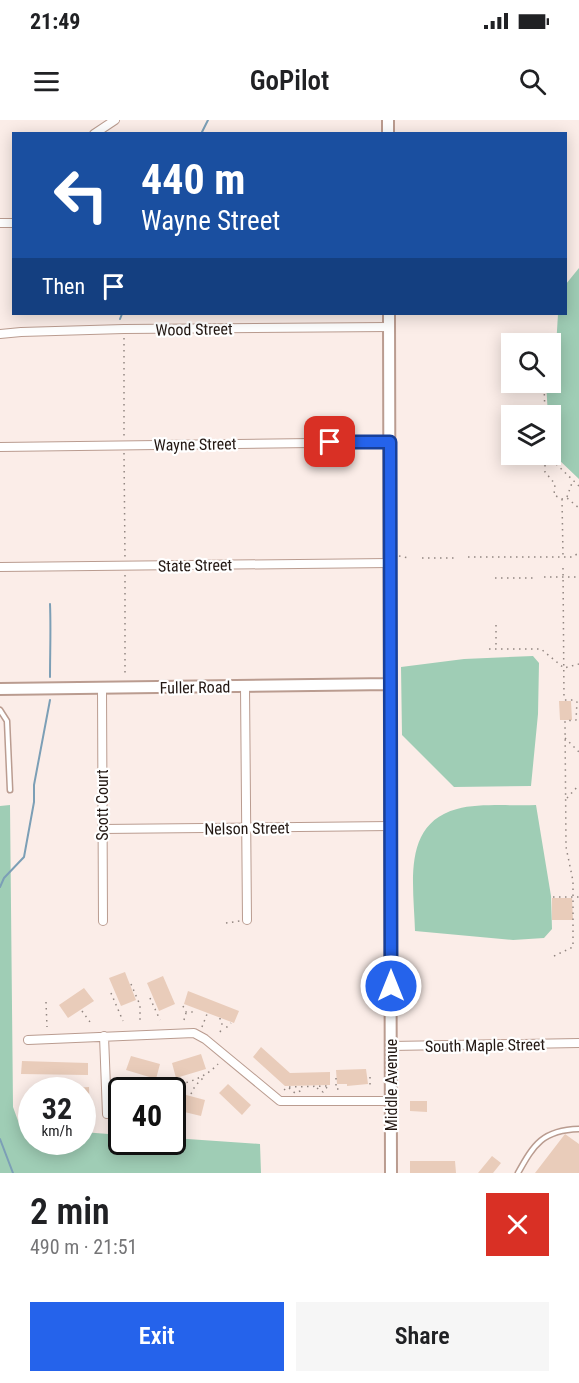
<!DOCTYPE html>
<meta charset="utf-8">
<style>
:root{--surface:#fff;--page:#f6f6f6;--text:#202124;--muted:#757577;--accent:#2563eb}
body{margin:0;font-family:"Roboto Condensed",sans-serif;background:var(--page);color:var(--text);height:100vh;display:flex;flex-direction:column;font-size:22px;white-space:nowrap}
*{box-sizing:border-box;margin:0}
p{font-size:20px;color:var(--muted)}
.icon{flex:none;width:33px;height:33px;fill:none;stroke:currentColor;stroke-width:2;stroke-linecap:round;stroke-linejoin:round}
.map{position:relative;height:1053px;overflow:hidden}
.details{display:flex;flex-direction:column;background:var(--surface);flex:1}
.details>*{flex:none}
.banner{position:absolute;left:12px;top:12px;width:555px;height:183px;border-radius:0px;box-shadow:0 3px 15px #0003;background:#1a4fa0;color:#fff;overflow:hidden}
.tools{position:absolute;left:501px;top:213px;display:grid;gap:12px}
.tools a{display:grid;place-items:center;width:60px;height:60px;border-radius:0px;background:var(--surface);box-shadow:0 3px 15px #0003;font-size:30px}
.speed{position:absolute;left:18px;top:957px;display:flex;gap:12px;font-size:30px;font-weight:700;text-align:center}
.speed>*{display:grid;place-content:center;width:78px;height:78px;border-radius:50%;background:var(--surface);box-shadow:0 3px 15px #0003;line-height:1}
.speed small{font-size:15px;font-weight:400}
.speed .limit{border:3px solid #111;border-radius:9px;background:#fff;color:#111}
.pin{position:absolute;display:grid;place-items:center;width:51px;height:51px;color:#fff;margin:-26px;border-radius:12px;box-shadow:0 3px 9px #0006}
.me{position:absolute;width:66px;margin:-33px;rotate:0deg;stroke-linejoin:round;filter:drop-shadow(0 0 4px #0008)}
.turn{display:flex;align-items:center;gap:21px;height:126px;padding:0 30px;font-size:27px}
.turn .icon{width:78px;height:78px;stroke-width:2.5}
.turn b{display:block;font-size:42px;line-height:51px}
.then{display:flex;align-items:center;height:57px;padding:0 30px;background:#0003;gap:12px;font-size:22px}
.round{display:grid;place-items:center;flex:none;width:63px;height:63px;border-radius:0px;background:var(--page)}
.headline{display:flex;align-items:center;justify-content:space-between;height:102px;padding:0 30px}
h1{font-size:36px;font-weight:600;line-height:45px}
.button{display:flex;gap:12px;margin-top:auto;padding:12px 30px}
.button a{flex:1;height:69px;border-radius:0px;background:var(--accent);color:#fff;font-size:24px;font-weight:600;line-height:69px;text-align:center}
.button a+a{background:var(--page);color:var(--text)}
.status{display:flex;justify-content:space-between;align-items:center;height:42px;padding:0 30px;background:var(--surface);direction:ltr}
.status svg{height:16px;fill:currentColor}
header{display:flex;justify-content:space-between;align-items:center;height:78px;padding:0 30px;background:var(--surface);font-size:27px;font-weight:600}
.map>svg:first-child{display:block}
</style>
<div class="status"><b>21:49</b><svg viewBox="0 0 49 12"><path d="M0 12V9h3v3zM5 12V6h3v6zM10 12V3h3v9zM15 12V0h3v12zM26 1h20v11H26zM47 4h2v5h-2z"/></svg></div>
<header><svg class="icon" aria-label="menu" viewBox="0 0 24 24"><path d="M4 6h16M4 12h16M4 18h16"/></svg>GoPilot<svg class="icon" aria-label="search" viewBox="0 0 24 24"><circle cx="10" cy="10" r="6"/><path d="M15 15l6 6"/></svg></header>
<div class="map">
<svg width="579" height="1053" viewBox="0 0 579 1053">
<rect width="100%" height="100%" fill="#fbede8"/>
<path fill="#9fcdb5" d="M579,148V359L557,338L548,337V335L550,334V296L548,295L546,263L550,262L551,228L556,227L558,194H566V164Z
M533,536L539,543L538,594L531,666L454,667L402,615L401,547L464,539Z
M10,685L13,987L21,1009H31L32,1022H82L83,1012L121,1015L122,1022H172L173,1018L260,1024L261,1053H0V686Z
M536,685L551,776L552,809L544,818L513,820L415,811C414,766 401,704 457,689C479,683 512,686 536,685Z"/>
<g fill="none" stroke-linecap="round" stroke-linejoin="round">
<path stroke="#7c9fb6" stroke-width="2" d="M201,14L208,0
M120,199L122,194
M50,557C50,532 51,509 50,484
M0,767L4,758L24,737L34,682V665L50,580
M0,1019L13,1053"/>
</g>
<path fill="#e9ccba" d="M559,581H571L572,600H560Z
M552,778H572L573,800H552Z
M125,852L136,880L121,886L109,858Z
M163,856L175,884L159,891L147,863Z
M84,868L94,881L68,898L59,885Z
M188,871L239,891L234,903L184,884Z
M261,927L290,953L330,952V965L285,966L253,937Z
M201,934L206,949L176,958L172,943Z
M131,936L160,944L156,959L126,950Z
M22,941L88,943V955L21,954Z
M366,949L368,964L347,966V964H337L336,950Z
M228,964L251,985L242,995L219,973Z
M89,967L90,997H82V970H73V968Z
M175,972L205,980L201,996L172,989Z
M410,981H427V992L410,991Z
M565,1014L579,1024V1053H535Z
M492,1036L501,1043L493,1053H478Z
M410,1041H455L456,1053H410Z"/>
<g fill="none" stroke-linecap="round" stroke-linejoin="round">
<g stroke="#ba9c90" stroke-width="7">
<path id="lane" d="M0,590L7,601L10,670
M518,1053C534,1024 543,1010 579,1009"/>
</g>
<g stroke="#ba9c90" stroke-width="10">
<path id="street" d="M94,14L115,0
M0,103H14
M0,214L21,212L124,209L389,207
M0,327L390,322
M0,447L389,443
M245,567L247,800
M102,568L103,801
M102,709L391,706
M104,916L107,994
M28,920L194,913L205,919L280,981H391
M391,926L579,923"/>
</g>
<g stroke="#ba9c90" stroke-width="14">
<path id="secondary" d="M388,0V14
M389,194L391,1053
M0,569L390,564"/>
</g>
<path stroke="#928681" stroke-width="1.5" stroke-dasharray="1.5 4.5" stroke-linecap="butt" d="M124,218V319
M544,218V224
M544,262L545,296
M124,333L125,439
M545,334V339L552,340L579,366
M545,339V352L555,364L554,375L562,379L567,378L579,388
M567,377L573,360
M562,379L563,436
M399,436L409,438
M468,437H572L579,433
M422,438H454
M563,448L564,579
M125,455V556
M544,457H579
M495,458H534
M496,505V528
M489,529H541L564,548L579,544
M565,618L579,632
M567,678L579,665
M553,777H579
M226,803L240,801
M554,836L573,827V761L566,727L565,601L576,600L577,582L574,580H562
M131,864L140,885V900
M111,873L123,901
M150,878L160,900
M46,882L47,907
M183,886L186,892H192L195,890
M82,891L90,902
M220,898V902L224,906L227,907L231,903
M184,900L186,893
M202,907L207,894
M220,912L223,907
M370,957V968
M336,958V969H342
M289,968L295,973L300,971L302,967
M317,968L323,972L328,966
M127,970C157,968 196,968 218,944
M284,970L288,967L330,966
M120,971H122
M191,974L195,966L205,956"/>
<use href="#lane" stroke="#fff" stroke-width="4"/>
<use href="#street" stroke="#fff" stroke-width="8"/>
<use href="#secondary" stroke="#fff" stroke-width="10"/>
</g>
<g fill="none" stroke-linecap="round" stroke-linejoin="round">
<g stroke="#184099" stroke-width="15">
<path id="route" d="M330,322H390L391,866"/>
</g>
<use href="#route" stroke="#2563eb" stroke-width="10"/>
</g>
<g text-anchor="middle" stroke-width="4.5" stroke-linejoin="round" paint-order="stroke">
<g font-size="16" fill="#221712" stroke="#fff">
<text transform="translate(194 209) rotate(-1)" y="6">Wood Street</text>
<text transform="translate(195 324) rotate(-1)" y="6">Wayne Street</text>
<text transform="translate(195 445) rotate(-1)" y="6">State Street</text>
<text transform="translate(195 567) rotate(-1)" y="6">Fuller Road</text>
<text transform="translate(102 685) rotate(-90)" y="6">Scott Court</text>
<text transform="translate(247 708) rotate(-1)" y="6">Nelson Street</text>
<text transform="translate(485 925) rotate(-1)" y="6">South Maple Street</text>
<text transform="translate(391 965) rotate(-90)" y="6">Middle Avenue</text>
</g>
</g>
</svg>
<div class="tools">
<a><svg class="icon" aria-label="search" viewBox="0 0 24 24"><circle cx="10" cy="10" r="6"/><path d="M15 15l6 6"/></svg></a>
<a><svg class="icon" aria-label="layers" viewBox="0 0 24 24"><path d="M12 4l9 5-9 5-9-5zM3 14l9 5 9-5"/></svg></a>
</div>
<div class="speed"><div>32<small>km/h</small></div><div class="limit">40</div></div>
<div class="pin" style="left:330px;top:322px;background:#d93025"><svg class="icon" aria-label="arrive" viewBox="0 0 24 24"><path d="M6 21V4h12l-3 4 3 4H6"/></svg></div>
<svg class="me" style="left:391px;top:866px" viewBox="-20 -20 40 40"><circle r="17" fill="#2563eb" stroke="#fff" stroke-width="3"/><path d="M0-11L8 9 0 5-8 9z" fill="#fff"/></svg>
<div class="banner">
<div class="turn"><svg class="icon" aria-label="left" viewBox="0 0 24 24"><path d="M17 20v-9H6M10 6l-5 5 5 5"/></svg><div><b>440 m</b>Wayne Street</div></div>
<div class="then">Then<svg class="icon" aria-label="arrive" viewBox="0 0 24 24"><path d="M6 21V4h12l-3 4 3 4H6"/></svg></div>
</div>
</div>
<section class="details">
<div class="headline"><div><h1>2 min</h1><p>490 m · 21:51</p></div><a class="round" style="background:#d93025;color:#fff"><svg class="icon" aria-label="close" viewBox="0 0 24 24"><path d="M6 6l12 12M18 6L6 18"/></svg></a></div>
<div class="button"><a>Exit</a><a>Share</a></div>
</section>
